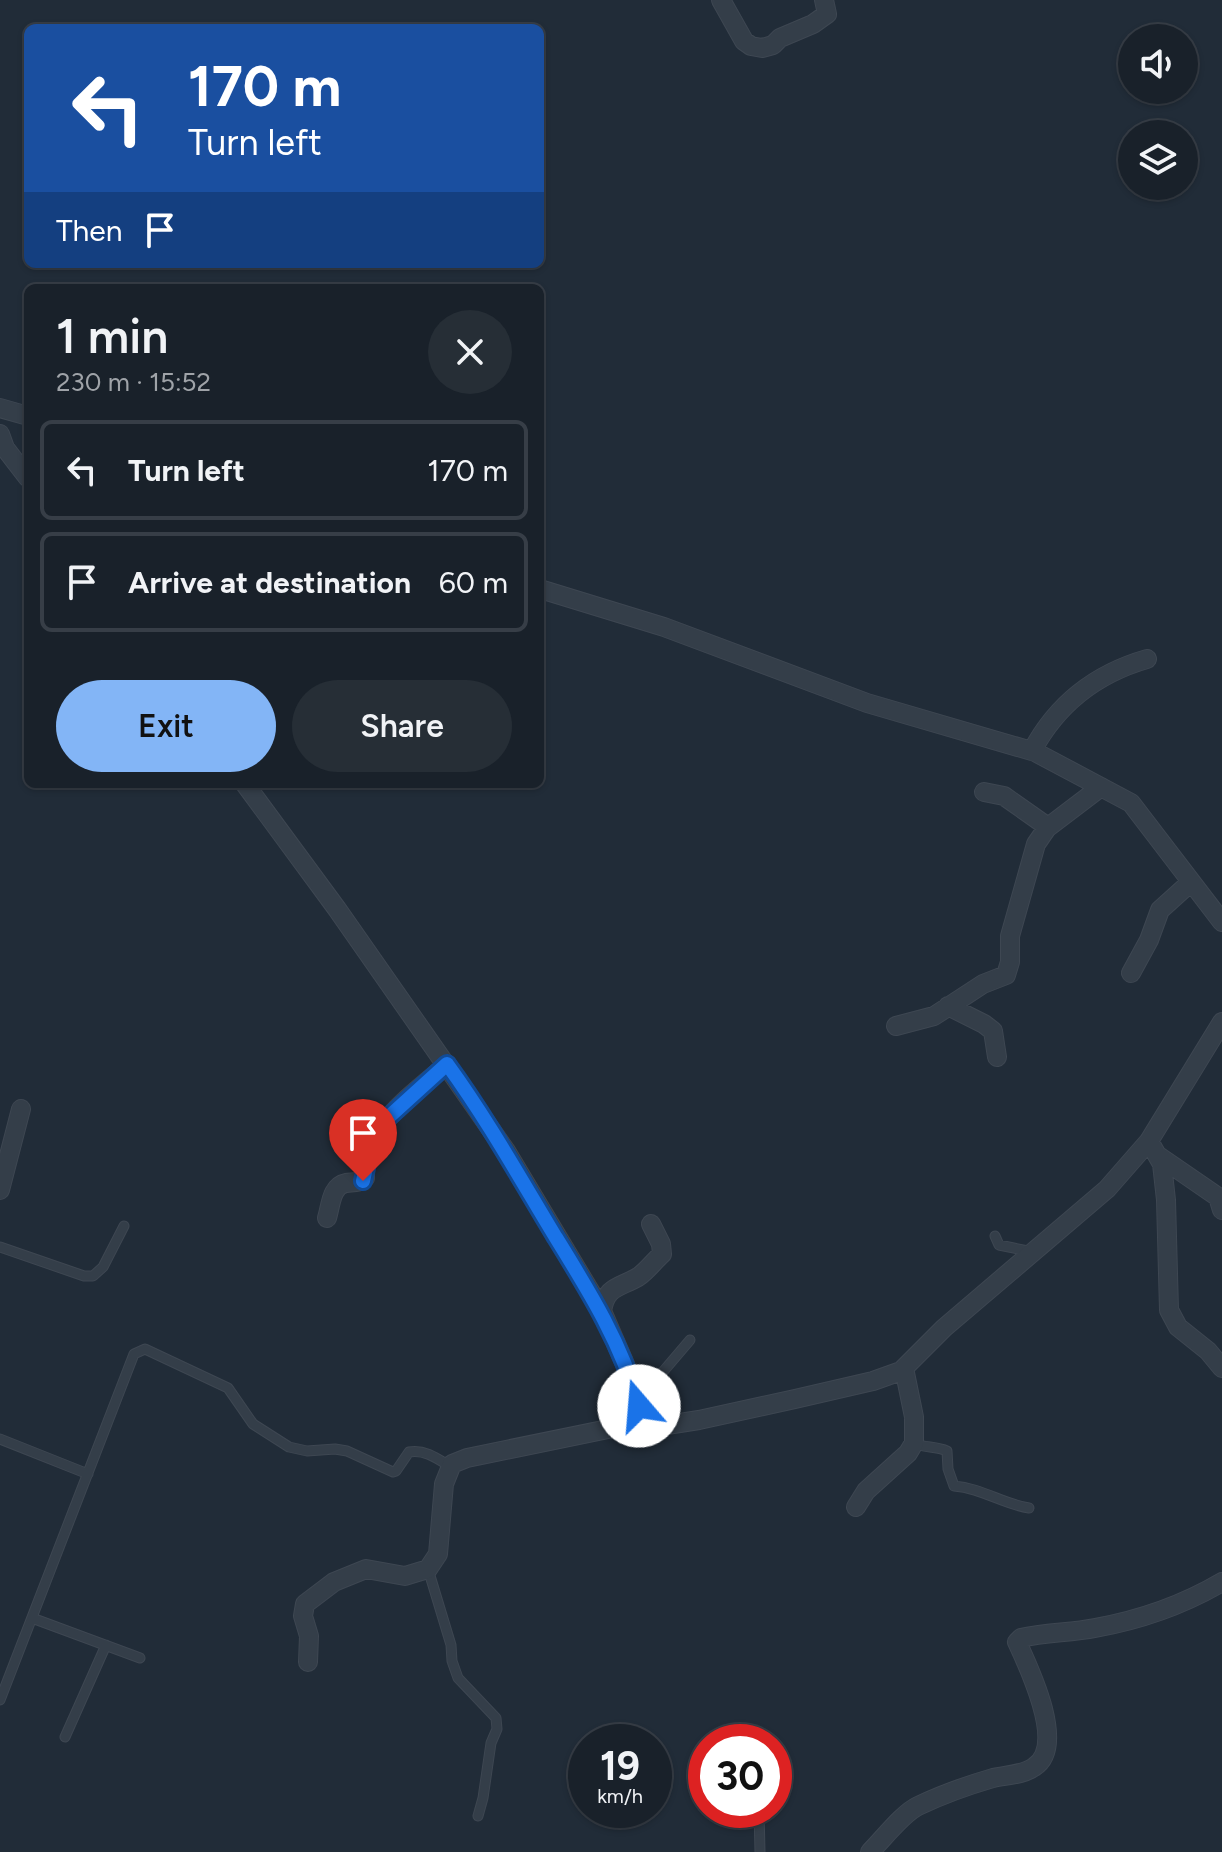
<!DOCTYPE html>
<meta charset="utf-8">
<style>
:root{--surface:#19212a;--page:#262e36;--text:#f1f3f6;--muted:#9fa3a8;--line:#373e47;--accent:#83b5f6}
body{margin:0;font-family:Figtree,sans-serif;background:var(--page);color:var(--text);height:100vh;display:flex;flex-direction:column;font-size:30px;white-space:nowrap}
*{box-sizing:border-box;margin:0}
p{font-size:26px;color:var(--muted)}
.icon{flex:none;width:44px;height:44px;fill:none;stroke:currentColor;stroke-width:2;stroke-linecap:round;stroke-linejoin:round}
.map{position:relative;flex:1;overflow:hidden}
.panel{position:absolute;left:24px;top:284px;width:520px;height:504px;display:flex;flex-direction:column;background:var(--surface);border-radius:12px;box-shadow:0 2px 6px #0004,0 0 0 2px var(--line)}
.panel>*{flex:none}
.top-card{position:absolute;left:24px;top:24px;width:520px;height:244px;border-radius:12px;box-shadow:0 2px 6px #0004,0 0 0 2px var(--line);background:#1a4fa0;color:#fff;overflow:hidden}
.controls{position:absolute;left:1118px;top:24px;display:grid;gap:16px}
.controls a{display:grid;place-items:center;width:80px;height:80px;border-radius:50%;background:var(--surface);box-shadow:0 2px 6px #0004,0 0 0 2px var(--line);font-size:40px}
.speed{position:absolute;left:568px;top:1724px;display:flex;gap:16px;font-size:40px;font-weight:700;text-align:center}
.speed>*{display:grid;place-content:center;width:104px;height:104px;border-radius:50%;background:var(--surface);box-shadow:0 2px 6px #0004,0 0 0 2px var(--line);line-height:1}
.speed small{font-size:20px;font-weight:400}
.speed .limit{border:12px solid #d22;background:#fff;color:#111}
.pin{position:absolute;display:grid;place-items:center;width:68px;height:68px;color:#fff;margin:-82px -34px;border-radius:50% 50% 50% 0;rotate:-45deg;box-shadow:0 0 8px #0007}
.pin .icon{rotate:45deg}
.me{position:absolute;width:88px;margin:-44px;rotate:342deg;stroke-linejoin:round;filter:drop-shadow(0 0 6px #0008)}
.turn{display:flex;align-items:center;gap:28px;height:168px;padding:0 32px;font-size:36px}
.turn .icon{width:104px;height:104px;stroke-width:2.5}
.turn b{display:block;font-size:56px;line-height:68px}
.then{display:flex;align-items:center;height:76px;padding:0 32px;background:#0003;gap:16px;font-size:30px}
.round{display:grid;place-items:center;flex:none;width:84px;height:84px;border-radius:42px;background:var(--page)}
.head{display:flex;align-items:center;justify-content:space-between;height:136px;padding:0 32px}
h1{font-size:48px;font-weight:600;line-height:60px}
.button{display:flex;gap:16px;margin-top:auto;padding:16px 32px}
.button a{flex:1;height:92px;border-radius:48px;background:var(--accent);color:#111;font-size:32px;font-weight:600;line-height:92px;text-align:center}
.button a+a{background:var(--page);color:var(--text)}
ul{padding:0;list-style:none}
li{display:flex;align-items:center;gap:24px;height:100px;margin:0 16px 12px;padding:0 16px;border:4px solid var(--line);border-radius:12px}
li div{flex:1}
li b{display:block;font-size:30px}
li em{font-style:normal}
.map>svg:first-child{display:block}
</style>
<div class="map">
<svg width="1222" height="1852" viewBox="0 0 1222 1852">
<rect width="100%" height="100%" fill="#212c38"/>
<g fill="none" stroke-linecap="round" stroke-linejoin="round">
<g stroke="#3e4752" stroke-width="11">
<path id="lane" d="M995,1236L999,1245L1033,1252
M0,1247L84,1276H93L103,1267L124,1226
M638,1401L690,1340
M0,1439L88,1474
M914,1443C923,1448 936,1446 947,1451L948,1469L954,1486C981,1488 1003,1504 1029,1508
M428,1569L451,1645L452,1661L458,1678L496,1718L497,1729L491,1743L483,1798L478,1816
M32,1618L140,1658
M0,1700L134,1354L145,1349L228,1388L253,1424L289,1447L307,1451L335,1449L347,1451L393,1472L396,1471L409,1452C425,1449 438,1459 451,1467
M65,1737L106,1645
M774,1771L782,1767
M759,1810L760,1852"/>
</g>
<g stroke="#3e4752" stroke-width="20">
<path id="street" d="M721,0L744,41L751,46L762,48L773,45L780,38L813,24L827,14L824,0
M0,408L28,416
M0,434L5,448L28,478
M540,589L664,627L867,703L1035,752L1131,803L1222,922
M1032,751C1057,704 1095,674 1147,659
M245,784L337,909L506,1151L602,1311L631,1378L639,1406L647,1421L654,1427L699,1420L795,1399L873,1381L901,1371L944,1328L1107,1189L1149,1141L1222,1022
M984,792L1004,796L1048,827
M1131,973L1149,940L1160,910L1191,882
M948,1006L984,1024L993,1031L997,1057
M896,1026L934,1016L983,984L1006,975L1010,962V936L1036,844L1047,828L1101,787
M1149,1141L1162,1164L1166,1200L1169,1310L1178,1327L1208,1351L1222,1368
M1157,1155L1218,1197L1222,1210
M0,1190L21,1109
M327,1218C331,1205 331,1186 346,1183C354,1182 359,1183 365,1178C364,1125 411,1097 447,1064
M602,1311C606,1286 619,1288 638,1277C647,1271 654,1261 662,1254L661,1244L651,1224
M856,1507L866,1491L908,1453L914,1443V1417L904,1368
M308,1662L309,1636L303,1616L305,1604L334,1582L366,1569L405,1576L428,1569L438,1554L444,1484L452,1464L467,1458L647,1421
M870,1852C883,1839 903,1813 918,1806C941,1795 969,1785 993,1778C1006,1775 1023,1775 1034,1767C1067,1746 1029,1668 1017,1642L1021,1638C1045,1632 1070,1633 1095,1628C1139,1620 1183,1605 1222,1582"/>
</g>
<use href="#lane" stroke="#343e49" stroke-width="9"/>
<use href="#street" stroke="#343e49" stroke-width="18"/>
</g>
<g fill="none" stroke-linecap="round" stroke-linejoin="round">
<g stroke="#114b97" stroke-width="20">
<path id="route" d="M363,1181L372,1141L381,1124L447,1064C487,1119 520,1178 555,1236C589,1291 622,1344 639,1406"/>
</g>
<use href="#route" stroke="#1a73e8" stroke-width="14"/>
</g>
</svg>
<div class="controls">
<a><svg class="icon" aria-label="sound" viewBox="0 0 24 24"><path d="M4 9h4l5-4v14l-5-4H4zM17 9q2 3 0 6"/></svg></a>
<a><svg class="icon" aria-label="layers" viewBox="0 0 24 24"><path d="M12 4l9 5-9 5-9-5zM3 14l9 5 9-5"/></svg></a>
</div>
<div class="speed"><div>19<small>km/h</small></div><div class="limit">30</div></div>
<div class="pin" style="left:363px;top:1181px;background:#d93025"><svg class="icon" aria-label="arrive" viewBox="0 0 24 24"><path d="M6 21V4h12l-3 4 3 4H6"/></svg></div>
<svg class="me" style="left:639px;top:1406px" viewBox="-20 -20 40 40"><circle r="19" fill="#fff"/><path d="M0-13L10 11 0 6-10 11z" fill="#1a73e8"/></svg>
<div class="top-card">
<div class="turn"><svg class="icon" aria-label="left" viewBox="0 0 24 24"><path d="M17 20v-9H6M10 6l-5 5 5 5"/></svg><div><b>170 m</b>Turn left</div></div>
<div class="then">Then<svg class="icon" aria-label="arrive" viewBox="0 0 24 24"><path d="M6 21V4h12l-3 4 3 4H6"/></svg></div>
</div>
<section class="panel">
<div class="head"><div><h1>1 min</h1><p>230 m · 15:52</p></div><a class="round"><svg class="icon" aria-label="close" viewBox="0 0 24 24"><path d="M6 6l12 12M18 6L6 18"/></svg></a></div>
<ul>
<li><svg class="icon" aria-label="left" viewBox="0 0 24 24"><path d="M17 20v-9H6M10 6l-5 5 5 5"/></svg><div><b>Turn left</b></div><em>170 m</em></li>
<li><svg class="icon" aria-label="arrive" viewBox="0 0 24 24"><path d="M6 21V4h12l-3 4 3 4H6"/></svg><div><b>Arrive at destination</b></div><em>60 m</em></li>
</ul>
<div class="button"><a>Exit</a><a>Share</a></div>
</section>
</div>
